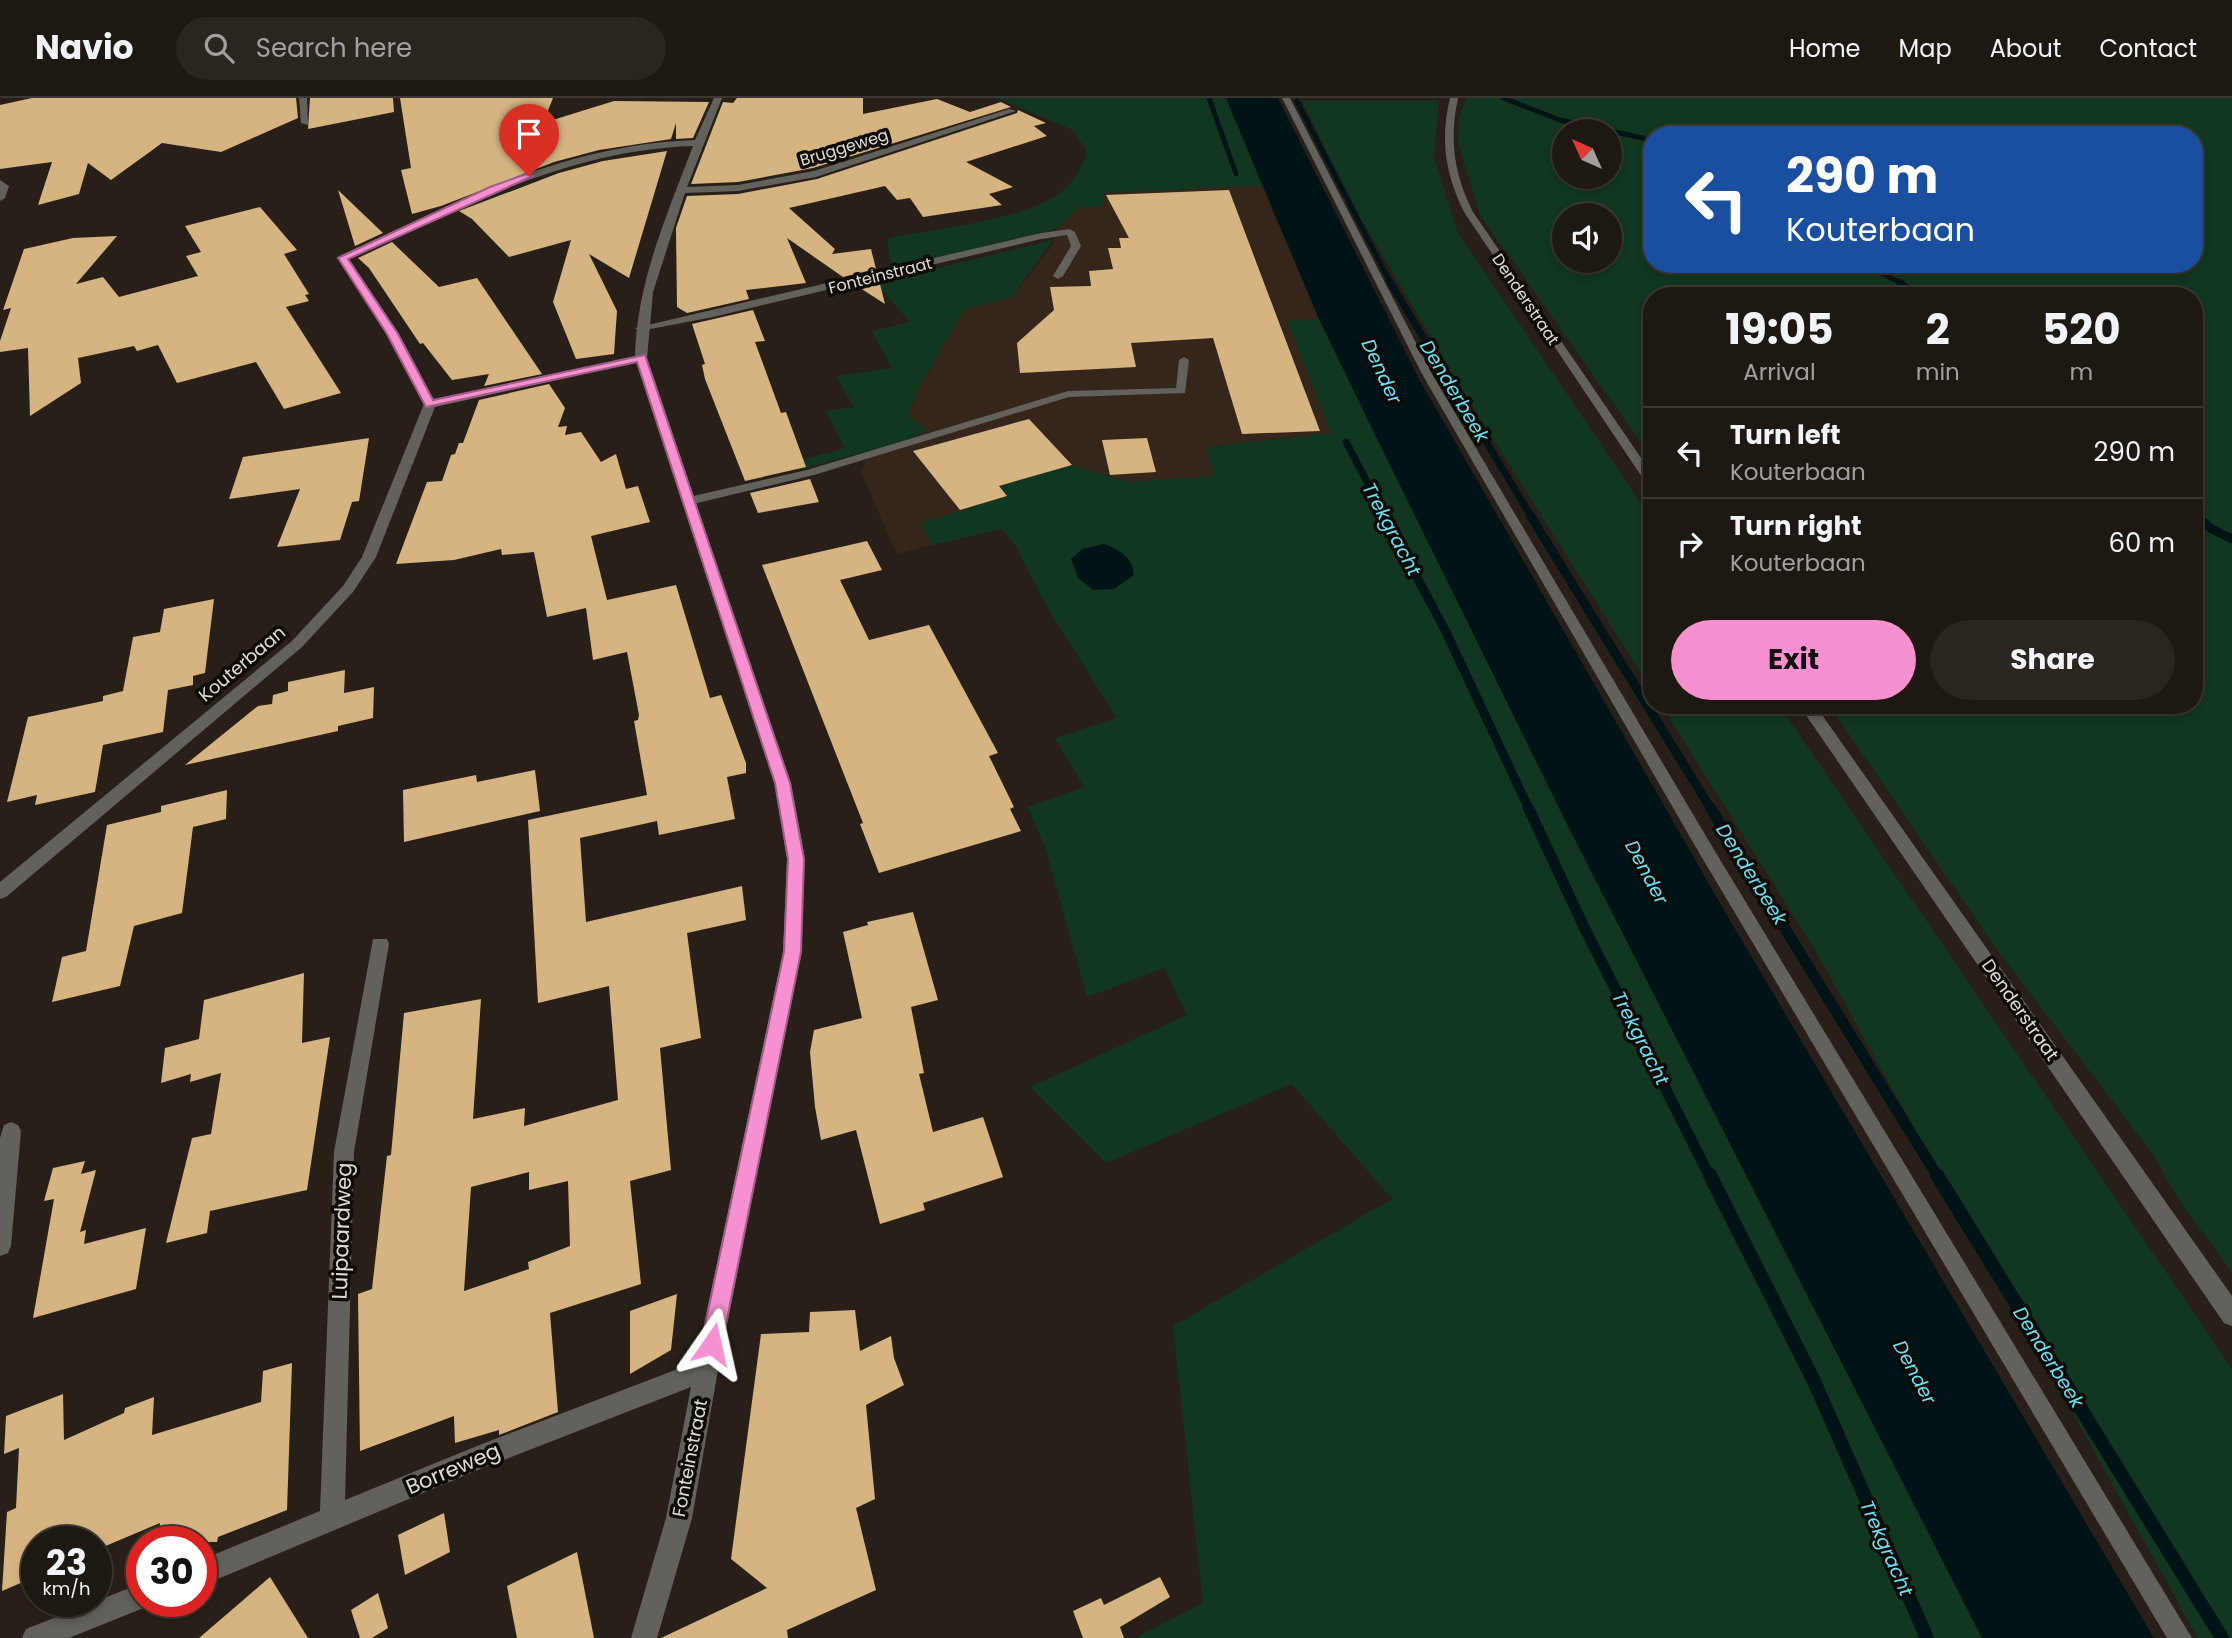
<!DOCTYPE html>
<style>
:root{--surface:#1e1812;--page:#2b2520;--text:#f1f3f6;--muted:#a1a09f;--line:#3c3732;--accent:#f690d1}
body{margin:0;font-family:Poppins,sans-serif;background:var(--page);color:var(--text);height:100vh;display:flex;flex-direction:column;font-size:26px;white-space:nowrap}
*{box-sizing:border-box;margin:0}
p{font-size:23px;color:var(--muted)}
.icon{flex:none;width:38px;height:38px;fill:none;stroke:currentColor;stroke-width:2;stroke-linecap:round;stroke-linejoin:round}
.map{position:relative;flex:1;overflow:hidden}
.side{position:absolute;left:1643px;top:189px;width:560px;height:427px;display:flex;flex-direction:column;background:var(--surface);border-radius:28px;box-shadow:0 4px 10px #0003,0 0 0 2px var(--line)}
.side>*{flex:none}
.top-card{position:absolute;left:1643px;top:28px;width:560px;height:147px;border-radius:28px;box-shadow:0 4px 10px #0003,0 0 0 2px var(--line);background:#1a4fa0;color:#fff;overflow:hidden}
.needle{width:46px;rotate:315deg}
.fabs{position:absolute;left:1552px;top:21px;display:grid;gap:14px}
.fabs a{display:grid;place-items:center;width:70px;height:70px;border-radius:50%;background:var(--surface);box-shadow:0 4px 10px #0003,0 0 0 2px var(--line);font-size:35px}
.speed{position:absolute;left:21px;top:1428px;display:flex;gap:14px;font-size:35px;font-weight:700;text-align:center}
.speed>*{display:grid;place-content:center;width:91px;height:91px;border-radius:50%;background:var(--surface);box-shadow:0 4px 10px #0003,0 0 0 2px var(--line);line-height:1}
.speed small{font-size:18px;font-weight:400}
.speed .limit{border:10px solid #d22;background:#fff;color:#111}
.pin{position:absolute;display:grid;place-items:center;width:60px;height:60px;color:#fff;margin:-72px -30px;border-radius:50% 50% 50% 0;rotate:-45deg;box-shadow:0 0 7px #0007}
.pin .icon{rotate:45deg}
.me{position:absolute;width:77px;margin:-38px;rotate:11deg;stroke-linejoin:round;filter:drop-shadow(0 0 5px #0008)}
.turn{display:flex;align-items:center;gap:24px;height:147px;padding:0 28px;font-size:32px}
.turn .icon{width:91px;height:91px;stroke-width:2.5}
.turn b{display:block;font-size:49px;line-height:60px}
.eta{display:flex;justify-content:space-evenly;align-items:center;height:119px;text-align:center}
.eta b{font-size:42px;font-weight:700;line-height:49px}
.button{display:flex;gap:14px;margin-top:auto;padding:14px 28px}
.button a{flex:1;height:80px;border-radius:42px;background:var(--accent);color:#111;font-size:28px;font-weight:700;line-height:80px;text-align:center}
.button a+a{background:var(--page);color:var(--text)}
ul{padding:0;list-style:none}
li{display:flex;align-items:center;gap:21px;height:91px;padding:0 28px;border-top:2px solid var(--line)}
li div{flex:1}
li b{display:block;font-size:26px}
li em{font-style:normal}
header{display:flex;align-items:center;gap:42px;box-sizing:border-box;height:98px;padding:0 35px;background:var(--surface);border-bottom:2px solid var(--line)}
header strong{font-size:33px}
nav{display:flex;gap:38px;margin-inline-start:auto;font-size:24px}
.search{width:490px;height:63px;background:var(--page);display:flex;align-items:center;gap:18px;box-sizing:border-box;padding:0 24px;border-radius:38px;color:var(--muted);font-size:26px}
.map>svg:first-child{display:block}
</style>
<header>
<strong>Navio</strong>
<div class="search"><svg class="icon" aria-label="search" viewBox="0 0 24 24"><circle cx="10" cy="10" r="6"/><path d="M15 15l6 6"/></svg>Search here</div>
<nav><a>Home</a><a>Map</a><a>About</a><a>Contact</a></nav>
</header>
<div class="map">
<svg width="2232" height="1540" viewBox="0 0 2232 1540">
<rect width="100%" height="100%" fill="#282018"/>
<path fill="#35251b" d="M1262,88L1319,221L1287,223L1332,335L1214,348L1215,378L1128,384L1072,367L999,389L1007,398L920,426L932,447L897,456L861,375L869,353L908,342L926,332L909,318L917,293L965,211L1012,199L1051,149L1059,130L1079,109L1103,95Z"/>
<path fill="#113720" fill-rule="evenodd" d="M997,0H1226L1262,88L1104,95V108L1079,109L1059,130L892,171L887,140C933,131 1024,122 1061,94C1075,84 1081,69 1087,53L1073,32Z
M1466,0H2232V1174L2181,1105L2152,1055L1993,846L1829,607H2194V198H1652V360L1480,117L1458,45L1459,19ZM1564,33H1610V79H1564ZM1652,37H2194V166H1652ZM1564,117H1610V163H1564Z
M1302,3H1439L1434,59L1457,133L1652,422V593L1466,298L1361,121Z
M1053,142L1012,199L965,211L917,293L909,318L927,332L908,342L798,372L793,364L845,350L826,313L854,309L836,278L892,270L872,233L910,224L876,185Z
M1319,221L1569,730L1982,1540H1135L1203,1505L1173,1228L1392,1101L1292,986L1106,1065L1030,989L1187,917L1164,870L1087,899L1046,752L1028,709L1084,689L1055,640L1117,620L1048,511L1015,447L1002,431L932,447L920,425L1007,398L999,388L1072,367L1128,384L1214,378L1206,349L1331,335L1287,223Z
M1661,607H1779L2232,1271V1540H2198L1815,852Z"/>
<path fill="#001418" d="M1226,0H1278L1419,281L1724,812L2154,1540H1982L1569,730L1378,343L1319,221Z
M1104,446C1119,451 1133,460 1134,477L1114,491L1093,492L1078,480L1071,461L1082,451Z"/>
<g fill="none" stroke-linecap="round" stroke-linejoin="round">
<path stroke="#001418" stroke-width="5" d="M1209,0L1236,76
M1503,0L1560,22L1652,42
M1297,3L1391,186
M1863,166L1903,186"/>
<path stroke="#001418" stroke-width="7" d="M1390,184L1531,418
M1899,184L1919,198
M1346,344L1385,418
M2194,415L2198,418"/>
<path stroke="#001418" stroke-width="9" d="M1384,417L1446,534L1529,711
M1530,417L1711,711
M2196,417L2210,430L2232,441"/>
<path stroke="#001418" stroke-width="11" d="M1528,709L1584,829L1710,1079
M1710,709L1938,1079"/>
<path stroke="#001418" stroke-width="14" d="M1710,1077L1814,1283L1927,1540
M1937,1077L2222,1540"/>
</g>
<path fill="#d5b481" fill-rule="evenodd" d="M32,0H296L298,20L221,54L162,45L111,82L88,65L79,96L38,107L52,64L0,71V7Z
M310,0H393L394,14L308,31Z
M400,0H553L543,25L614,3L709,4L693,40L676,41V25L671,41L599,52L554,64L441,108L412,116L401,72L411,70Z
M737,0H863V16L937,1L970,14L1001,4L1011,9L813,70L738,84L691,86L723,4L733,5Z
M1018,12L1046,25L1034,28L1047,38L966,64L1013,89L989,96L1002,107L923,119L910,100L897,102L885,88L789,110L835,151L832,156L871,151L876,171L843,179L787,140L806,185L746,192L749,201L687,215L677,209L676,130L687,98L738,96L817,81L1017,15Z
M667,53L629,180L589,156L617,213L614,256L576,261L553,204L571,142L509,159L472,121L459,113L559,75L603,63Z
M338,92L383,135L355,148Z
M1229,92L1320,333L1242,336L1213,240L1131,245L1136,269L1020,275L1017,245L1054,212L1050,189L1091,188L1089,173L1113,171L1108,150H1121L1119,140H1129L1106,97Z
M260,109L297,152L284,156L309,196L305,197L309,203L286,209L341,295L284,311L256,264L177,285L158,247L137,253L134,248L78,260L81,285L30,318L28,250L0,254V243L11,210L3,212L24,151L73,140L117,138L76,186L103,179L119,199L198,178L186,158L201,154L185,128Z
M392,144L439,189L477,180L542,276L484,288L489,276L452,282L423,245L420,246L369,170L358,160Z
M879,182L885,206L857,188Z
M753,212L765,243L755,244L781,315L786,314L806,369L745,383L705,281L702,267L705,266L692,226Z
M549,286L565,310L558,329L567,328L565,337L581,334L601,364L616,356L626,391L638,388L650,424L591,438L607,502L676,487L710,600L721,597L746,665V675L727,679L735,721L659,737L657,723L580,740L586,824L742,788L746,822L687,835L701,940L660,950L671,1072L630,1083L641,1186L550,1215L558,1314L499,1337V1332L455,1345L454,1318L360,1353L358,1196L372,1191L387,1058L391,1057L404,915L481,901L473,1021L525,1010L524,1028L618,1002L609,888L538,905L528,722L647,697L634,623L638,622L639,617L627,554L593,562L586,510L547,519L534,454L502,457L501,451L454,462L396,466L427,384L442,383L451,357L455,356L459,345H463L479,302ZM529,1074V1092L568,1083L570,1148L528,1164L529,1171L464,1193L471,1089Z
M1029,321L1072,367L999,388L1007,398L960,412L913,353Z
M369,340L359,403L352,404L340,442L277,449L300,391L229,401L243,359Z
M1147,340L1156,374L1110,377L1102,342Z
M810,381L819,404L758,415L750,395Z
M867,443L882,472L840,482L869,542L929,527L998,655L989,658L1014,709L1010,711L1021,733L879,775L860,726L863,725L762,467Z
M214,501L205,575L193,578V587L168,592L163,634L103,647L95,694L35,707L37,697L7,704L28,619L103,603V598L123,593L133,539L160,534L164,511Z
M345,572L344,595L374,589L373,620L338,628V633L185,667L258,608L272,606L273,597L288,593V584Z
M535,672L540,713L404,744L403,692L476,677L477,684Z
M227,692L226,721L193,729L182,815L134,828L120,888L52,904L62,859L86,853L107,727L161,714V708Z
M913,814L938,902L911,909L924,975L919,976L933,1034L983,1019L1003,1079L923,1105L925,1112L880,1126L856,1032L821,1042L815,1009L810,954L814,932L862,920L843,834L868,827L867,824Z
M304,875L302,945L330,939L307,1092L210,1113L207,1135L166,1145L192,1040L211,1036L221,975L190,984L191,976L161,985L165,950L199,941L204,902Z
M85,1063L81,1076L96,1072L80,1134L86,1132L84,1146L146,1130L136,1191L33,1220L54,1101L44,1103L53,1070Z
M677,1196L671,1252L630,1276V1213Z
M855,1212L860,1253L891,1238L894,1260L904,1287L866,1307L875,1401L856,1410L876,1492L787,1532L788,1540H661L767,1490L731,1461L761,1236L809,1234L810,1214Z
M292,1265L287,1412L218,1439L217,1444H159L160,1425L96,1452V1444H37V1478L2,1493L7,1414L16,1410L19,1350L4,1356L6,1318L63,1296L64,1342L124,1315L125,1310L154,1299L152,1337L261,1304L263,1273Z
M444,1415L450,1454L405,1477L398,1437Z
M577,1454L594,1540H517L507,1488Z
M270,1479L308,1540H199L241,1504Z
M1160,1479L1170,1499L1120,1529L1124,1540H1083L1073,1513L1101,1500L1104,1507Z
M378,1495L388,1530L372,1540H360L351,1512Z"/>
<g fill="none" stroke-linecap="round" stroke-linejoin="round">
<path fill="#63615b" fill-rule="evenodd" d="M299,0H307L308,27L301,25Z
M1282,0H1290L1432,276L1713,750L2192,1540H2167L1701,758L1422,276Z
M1070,131L1075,134L1081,148L1063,178L1058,181L1053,178L1071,148L1067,137L1041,141L713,219L640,233L635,230L1041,135Z
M1184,259L1189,262L1185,295L1069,299L814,377L689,407L683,403L689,399L807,372L1068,293L1176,290L1179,262Z"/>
<path fill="#63615b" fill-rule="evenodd" d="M714,0H722L687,89L738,87L814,73L1009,11L1016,13L816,79L738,93L685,95L653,194L647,260L791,685L805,761L801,854L718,1272L692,1420L657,1540H631L666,1420L691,1289L478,1372L201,1488V1462L320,1413L334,1054L373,841H387L389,846L354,1054L345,1402L477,1348L696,1264L783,854L787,761L775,685L637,264L435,309L376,459L353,494L302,549L6,799L0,801V784L292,543L343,488L362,459L424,306L387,236L338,160L339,158C458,104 561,47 695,42ZM693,48C667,117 637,183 635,258L434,302L399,236L349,161C460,110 568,52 693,48Z
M0,82L9,88L5,100L0,103Z
M11,1024L18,1027L21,1033L11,1148L8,1155L0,1158V1040L4,1027Z
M142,1485V1503H153L151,1507L69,1540H22L26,1531Z"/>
<path fill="#63615b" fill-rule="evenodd" d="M1450,0H1458C1449,42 1454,76 1473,114L1652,376V389L1646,385L1464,114C1445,75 1440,42 1450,0Z
M1799,607H1815L2232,1198V1228L2224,1225Z"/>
</g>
<path fill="#f690d1" stroke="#a05e88" stroke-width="2" d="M526,76L533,78L348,161L398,236L433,302L645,257L790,685L804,761L801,854L722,1246L719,1253L712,1256L704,1253L701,1246L784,854L788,761L775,685L637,264L426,309L387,236L338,160L490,89Z"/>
<g text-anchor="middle" stroke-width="7" stroke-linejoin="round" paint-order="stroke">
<g font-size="16" fill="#e1dbd6" stroke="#0e0b07">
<text transform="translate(844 49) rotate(-17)" y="6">Bruggeweg</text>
<text transform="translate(880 177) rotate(-14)" y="6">Fonteinstraat</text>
<text transform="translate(1526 201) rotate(56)" y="6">Denderstraat</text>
</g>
<g font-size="18" fill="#e1dbd6" stroke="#0e0b07">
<text transform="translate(242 566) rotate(-40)" y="6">Kouterbaan</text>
<text transform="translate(2020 912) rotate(55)" y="6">Denderstraat</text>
<text transform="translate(690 1360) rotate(-79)" y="6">Fonteinstraat</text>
</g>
<g font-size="19" font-style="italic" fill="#6ce0f3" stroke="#0e0b07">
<text transform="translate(1382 273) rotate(65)" y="7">Dender</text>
<text transform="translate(1455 293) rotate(59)" y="7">Denderbeek</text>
<text transform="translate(1392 431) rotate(62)" y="7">Trekgracht</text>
<text transform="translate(1647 774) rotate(62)" y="7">Dender</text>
<text transform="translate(1752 776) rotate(58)" y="7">Denderbeek</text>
<text transform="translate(1641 940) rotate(63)" y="7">Trekgracht</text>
<text transform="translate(2049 1259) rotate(58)" y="7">Denderbeek</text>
<text transform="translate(1915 1274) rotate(62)" y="7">Dender</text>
<text transform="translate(1887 1450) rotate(66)" y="7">Trekgracht</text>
</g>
<g font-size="21" fill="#e1dbd6" stroke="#0e0b07">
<text transform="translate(342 1133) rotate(-88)" y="7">Luipaardweg</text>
<text transform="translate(453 1371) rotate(-23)" y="7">Borreweg</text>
</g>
</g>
</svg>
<div class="fabs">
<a><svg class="needle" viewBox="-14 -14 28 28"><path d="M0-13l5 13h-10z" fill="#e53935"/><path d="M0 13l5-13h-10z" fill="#a1a09f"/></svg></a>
<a><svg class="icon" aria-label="sound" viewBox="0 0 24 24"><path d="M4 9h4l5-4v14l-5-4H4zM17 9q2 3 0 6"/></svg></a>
</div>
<div class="speed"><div>23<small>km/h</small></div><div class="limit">30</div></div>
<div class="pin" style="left:529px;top:78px;background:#d93025"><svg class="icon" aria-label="arrive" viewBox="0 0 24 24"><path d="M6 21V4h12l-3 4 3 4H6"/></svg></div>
<svg class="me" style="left:712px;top:1246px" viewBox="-20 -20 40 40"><path d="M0-17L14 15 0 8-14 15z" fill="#f690d1" stroke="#fff" stroke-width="4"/></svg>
<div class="top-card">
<div class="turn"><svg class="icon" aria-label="left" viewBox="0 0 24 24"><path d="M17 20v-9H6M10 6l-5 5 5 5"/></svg><div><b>290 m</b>Kouterbaan</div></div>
</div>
<section class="side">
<div class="eta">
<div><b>19:05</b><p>Arrival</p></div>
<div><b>2</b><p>min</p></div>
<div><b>520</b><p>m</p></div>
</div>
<ul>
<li><svg class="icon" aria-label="left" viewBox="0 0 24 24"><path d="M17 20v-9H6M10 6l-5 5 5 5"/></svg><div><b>Turn left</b><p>Kouterbaan</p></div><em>290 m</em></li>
<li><svg class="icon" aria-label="right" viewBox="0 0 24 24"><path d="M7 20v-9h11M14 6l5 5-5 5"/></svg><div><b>Turn right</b><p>Kouterbaan</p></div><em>60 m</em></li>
</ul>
<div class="button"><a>Exit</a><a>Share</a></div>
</section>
</div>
